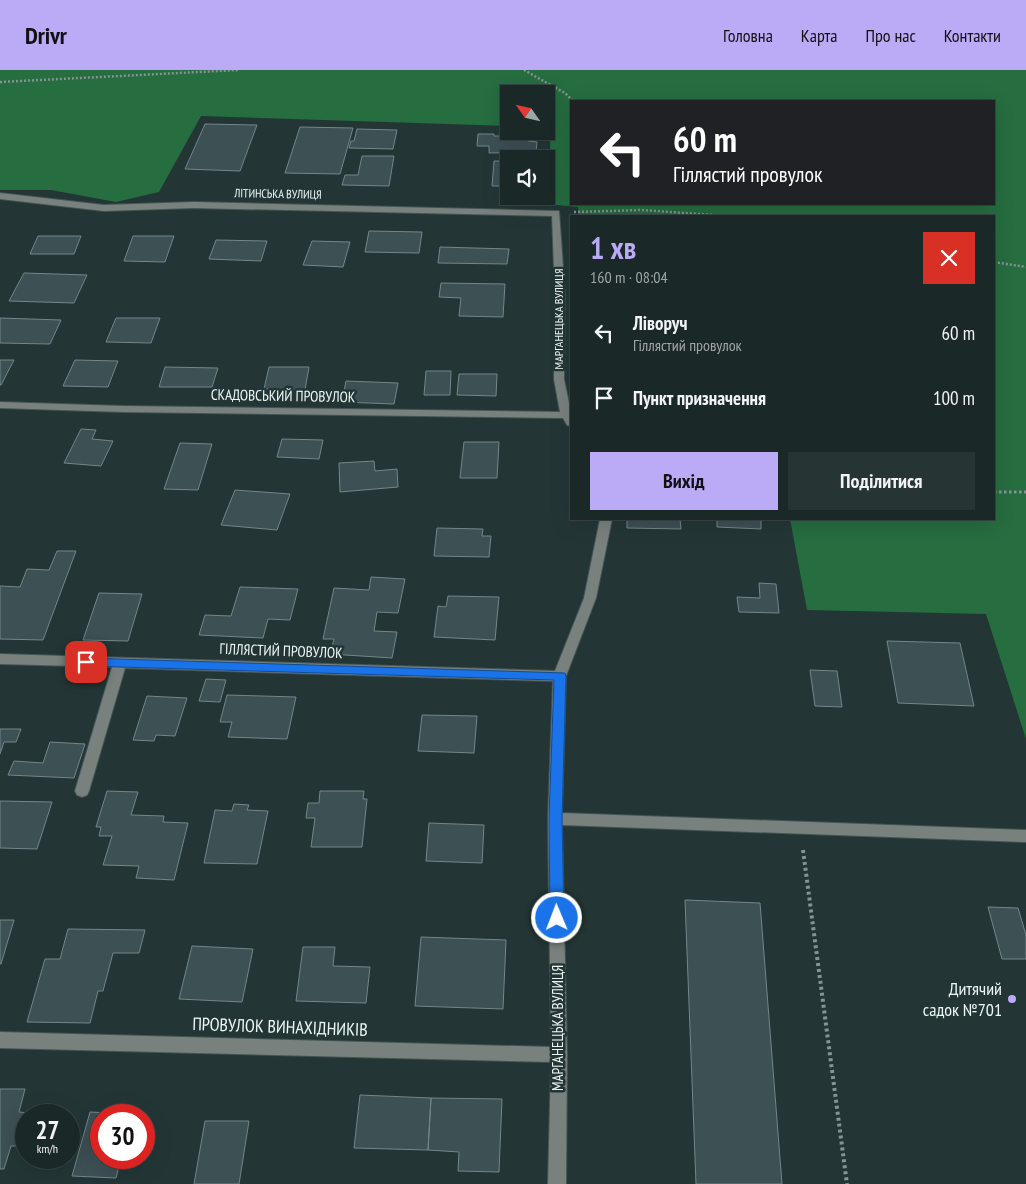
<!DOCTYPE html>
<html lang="uk">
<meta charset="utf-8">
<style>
:root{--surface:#1a2828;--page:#273434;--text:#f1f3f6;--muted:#9fa6a8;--line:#384445;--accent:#bbaaf6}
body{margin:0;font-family:"PT Sans Narrow",sans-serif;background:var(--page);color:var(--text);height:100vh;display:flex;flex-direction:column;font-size:19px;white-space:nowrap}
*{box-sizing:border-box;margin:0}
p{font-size:16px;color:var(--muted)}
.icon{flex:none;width:28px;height:28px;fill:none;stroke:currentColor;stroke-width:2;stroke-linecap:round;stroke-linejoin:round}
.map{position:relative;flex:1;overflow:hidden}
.side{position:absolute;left:570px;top:145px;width:425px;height:305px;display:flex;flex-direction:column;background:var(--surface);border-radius:0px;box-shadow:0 5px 20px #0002,0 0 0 1px var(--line)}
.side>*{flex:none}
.guide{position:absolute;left:570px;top:30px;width:425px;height:105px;border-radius:0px;box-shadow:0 5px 20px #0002,0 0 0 1px var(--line);background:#202124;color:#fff;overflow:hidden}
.needle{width:32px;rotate:304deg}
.buttons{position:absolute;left:500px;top:15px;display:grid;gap:10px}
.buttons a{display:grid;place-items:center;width:55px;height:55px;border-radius:0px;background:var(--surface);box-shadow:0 5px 20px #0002,0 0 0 1px var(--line);font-size:25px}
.speed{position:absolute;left:15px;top:1034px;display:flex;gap:10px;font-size:25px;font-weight:700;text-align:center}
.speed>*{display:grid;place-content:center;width:65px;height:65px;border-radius:50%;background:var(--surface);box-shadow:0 5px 20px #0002,0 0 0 1px var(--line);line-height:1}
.speed small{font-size:12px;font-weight:400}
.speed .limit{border:8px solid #d22;background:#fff;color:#111}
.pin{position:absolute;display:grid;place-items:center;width:42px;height:42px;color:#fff;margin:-21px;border-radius:10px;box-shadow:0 2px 8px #0006}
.me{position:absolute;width:55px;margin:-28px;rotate:359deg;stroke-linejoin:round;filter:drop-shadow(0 0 4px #0008)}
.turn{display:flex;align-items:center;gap:18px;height:105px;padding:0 20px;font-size:22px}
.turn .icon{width:65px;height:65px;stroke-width:2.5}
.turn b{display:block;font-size:35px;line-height:42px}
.round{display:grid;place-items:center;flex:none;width:52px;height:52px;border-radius:0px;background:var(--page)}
.summary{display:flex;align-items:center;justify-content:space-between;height:85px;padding:0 20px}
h1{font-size:30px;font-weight:600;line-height:38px;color:var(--accent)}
.cta{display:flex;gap:10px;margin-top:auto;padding:10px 20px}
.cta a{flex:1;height:58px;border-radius:0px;background:var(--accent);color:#111;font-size:20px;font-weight:600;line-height:58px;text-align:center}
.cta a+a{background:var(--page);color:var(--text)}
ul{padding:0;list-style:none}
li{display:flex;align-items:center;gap:15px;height:65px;padding:0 20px}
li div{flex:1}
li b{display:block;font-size:19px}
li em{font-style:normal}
header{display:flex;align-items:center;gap:30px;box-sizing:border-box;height:70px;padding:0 25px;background:var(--accent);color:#111}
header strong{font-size:24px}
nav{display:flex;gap:28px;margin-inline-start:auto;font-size:18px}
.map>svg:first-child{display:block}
</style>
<header>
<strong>Drivr</strong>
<nav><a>Головна</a><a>Карта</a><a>Про нас</a><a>Контакти</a></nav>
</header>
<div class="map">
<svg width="1026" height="1114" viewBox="0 0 1026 1114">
<rect width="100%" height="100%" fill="#233635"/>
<path fill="#266d40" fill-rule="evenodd" d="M0,0H1026V669L986,544L807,540L790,449H994V146H579L578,137L547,134L551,58H546V24H509V56L201,46L159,122L116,132L51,120H0ZM571,31H994V134H571Z"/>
<path fill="#3d5054" stroke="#73878b" d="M205,54L257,55L240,101L185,99Z
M300,57L353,58L340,104L285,103Z
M357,59L397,60L393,79L349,78L351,71H354Z
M478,64H494V66H528V71L537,72L536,82L489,83V76H477Z
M362,86H394L389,116L342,115L345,105H358Z
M494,91H509V116H492Z
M369,161L422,162L419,183L365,182Z
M38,166H81L74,184H30Z
M133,166H174L165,192L124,191Z
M216,170L267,171L261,191L209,189Z
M312,171L350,172L343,197L303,195Z
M440,177L509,179L507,194L438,193Z
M24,203L87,205L74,233L9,231Z
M441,213L505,214L503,247L459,246L461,228L439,227Z
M0,248L61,250L50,274L0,273Z
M116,248H160L151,273L106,272Z
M0,290H14L1,315H0Z
M75,290L118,291L108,317L63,316Z
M165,297L218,298L212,317H159Z
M269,297H309L305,320L264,319Z
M426,301H451L450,325H424Z
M459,304H497L496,326L457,325Z
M346,311L398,313L394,334L342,332Z
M81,359L96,360L92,369L113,371L101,396L64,393Z
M282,369L323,370L319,389L277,387Z
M464,372H499L497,408H460Z
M180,373L212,374L198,420L164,419Z
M374,391L375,401L397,399L398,417L340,422L339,393Z
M235,420L290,424L277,460L221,455Z
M627,449H680L681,459L627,458Z
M717,449H761V459L717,457Z
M437,458L483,459L482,466H491L489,487L434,486Z
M57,481H76L43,570L0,569V516L20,517L27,499L49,500Z
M371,507L405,509L398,543L377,542L374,561L397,562L392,588L330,584L334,569H323L334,518L369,520Z
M759,513L776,514L779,543L739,542L737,527L760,528Z
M240,517L298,519L290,550L268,549L263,568L199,565L205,545L231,546Z
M99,523L142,524L128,571L83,570Z
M448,526L499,527L495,570L434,567L438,536L446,537Z
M887,571L960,573L974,636L898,633Z
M810,600L837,601L842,637L815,636Z
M206,609L226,610L220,632L199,631Z
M227,625L296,627L287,669L228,667L232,652H220Z
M147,626L187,628L175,666L156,665L154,671L133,670Z
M422,645L477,646L474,683L418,681Z
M0,659H21L16,672H4L0,684Z
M50,672L85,674L74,708L8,705L14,691L43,693Z
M107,721L138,722L131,745L164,746L163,752L188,753L174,810L136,808L139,796L103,795L112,766H99L101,757H96Z
M320,721H364L363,729H367L362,777H311L315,748H306L308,733H319Z
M0,731L52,732L37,779L0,778Z
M234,734L249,735L247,740L268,741L257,794L204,793L215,740L232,741Z
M429,753L484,755L482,793L426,791Z
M685,830L760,833L782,1114H696Z
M988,837L1018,838L1026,865V889H1002Z
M0,850H14L1,894H0Z
M68,859L145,860L139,883H113L103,921H98L90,953L27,952L45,889H60Z
M421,867L506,870L503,939L415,936Z
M192,876L253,879L242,932L179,929Z
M303,877H335L333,896L370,897L366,933L296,931Z
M0,1019H25L19,1042L30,1043V1045H26V1058L22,1076H11L4,1099H0Z
M360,1025L431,1028L428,1080L354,1078Z
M431,1028L502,1029L499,1102L458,1101L459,1082L428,1080Z
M90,1042L132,1044L101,1045V1088H121L116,1108L72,1106Z
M205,1051H249L239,1114H194Z"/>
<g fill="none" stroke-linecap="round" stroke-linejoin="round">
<g stroke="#435554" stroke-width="2">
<path id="minor" d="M0,123L104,135L194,132L559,141L565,224L564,309L571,343V356L567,355L563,348L123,342L0,338V332L123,336L560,342L554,309L555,224L552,146L194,138L104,141L0,129Z
M600,449H612L596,528L566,606L562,743L1026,760V772L562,755L567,985L566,1114H548L551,992L0,978V962L551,977L548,749L553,611L125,598L89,721L87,725L82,727L77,725L75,721L112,597L0,594V584L555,601L584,528Z"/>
</g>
<path stroke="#859493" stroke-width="2.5" stroke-dasharray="2 2" stroke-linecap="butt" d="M524,0L565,23L573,31
M0,12L239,0
M574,142L642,140L728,146
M994,192L1026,197"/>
<path stroke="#859493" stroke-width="3" stroke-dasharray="2.5 2.5" stroke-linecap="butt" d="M994,422H1026"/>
<path stroke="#859493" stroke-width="4" stroke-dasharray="3 3" stroke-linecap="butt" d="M803,780L847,1114"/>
<use href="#minor" fill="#79817e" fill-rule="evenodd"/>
</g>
<path fill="#1a73e8" stroke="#114b97" d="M86,588L565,603L566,606L562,749L564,848L562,852L557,854L552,852L550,848L549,749L554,610L86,596L80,592Z"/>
<circle fill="#bbaaf6" stroke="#233635" stroke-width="2" cx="1012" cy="929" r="5"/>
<g text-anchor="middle" stroke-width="5" stroke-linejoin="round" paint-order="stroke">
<g font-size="12" fill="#ecf7f6" stroke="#233635">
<text transform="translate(278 124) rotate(1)" y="4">ЛІТИНСЬКА ВУЛИЦЯ</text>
<text transform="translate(559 249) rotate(-90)" y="4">МАРГАНЕЦЬКА ВУЛИЦЯ</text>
</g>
<g font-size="15" fill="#ecf7f6" stroke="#233635">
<text transform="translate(283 326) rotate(1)" y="5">СКАДОВСЬКИЙ ПРОВУЛОК</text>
<text transform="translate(281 581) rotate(2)" y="5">ГІЛЛЯСТИЙ ПРОВУЛОК</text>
<text transform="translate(558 958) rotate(-90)" y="5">МАРГАНЕЦЬКА ВУЛИЦЯ</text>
</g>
<g font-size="18" fill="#ecf7f6" stroke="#233635" text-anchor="end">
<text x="1002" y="925">Дитячий<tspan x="1002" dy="21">садок №701</tspan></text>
</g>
<g font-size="18" fill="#ecf7f6" stroke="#233635">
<text transform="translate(280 957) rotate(2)" y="6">ПРОВУЛОК ВИНАХІДНИКІВ</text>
</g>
</g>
</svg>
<div class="buttons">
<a><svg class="needle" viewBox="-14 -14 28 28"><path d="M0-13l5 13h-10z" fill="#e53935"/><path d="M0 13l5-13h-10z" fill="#9fa6a8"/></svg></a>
<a><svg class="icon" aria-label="sound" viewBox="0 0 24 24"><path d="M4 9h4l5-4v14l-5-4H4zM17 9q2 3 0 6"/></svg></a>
</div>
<div class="speed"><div>27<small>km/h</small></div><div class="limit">30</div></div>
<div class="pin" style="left:86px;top:592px;background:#d93025"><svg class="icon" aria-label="arrive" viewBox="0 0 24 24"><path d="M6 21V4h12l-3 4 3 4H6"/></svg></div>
<svg class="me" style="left:557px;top:848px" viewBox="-20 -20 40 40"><circle r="17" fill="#1a73e8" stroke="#fff" stroke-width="3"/><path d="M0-11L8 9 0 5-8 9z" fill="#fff"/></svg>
<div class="guide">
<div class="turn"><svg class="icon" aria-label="left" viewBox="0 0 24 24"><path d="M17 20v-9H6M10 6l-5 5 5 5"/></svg><div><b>60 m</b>Гіллястий провулок</div></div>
</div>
<section class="side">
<div class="summary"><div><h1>1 хв</h1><p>160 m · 08:04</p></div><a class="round" style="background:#d93025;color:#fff"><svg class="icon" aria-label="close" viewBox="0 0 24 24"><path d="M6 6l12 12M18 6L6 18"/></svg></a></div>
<ul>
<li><svg class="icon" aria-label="left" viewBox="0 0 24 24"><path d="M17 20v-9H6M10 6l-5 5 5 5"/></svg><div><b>Ліворуч</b><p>Гіллястий провулок</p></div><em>60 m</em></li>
<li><svg class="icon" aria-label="arrive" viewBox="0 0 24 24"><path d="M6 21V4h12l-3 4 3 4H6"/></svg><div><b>Пункт призначення</b></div><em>100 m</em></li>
</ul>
<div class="cta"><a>Вихід</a><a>Поділитися</a></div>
</section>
</div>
